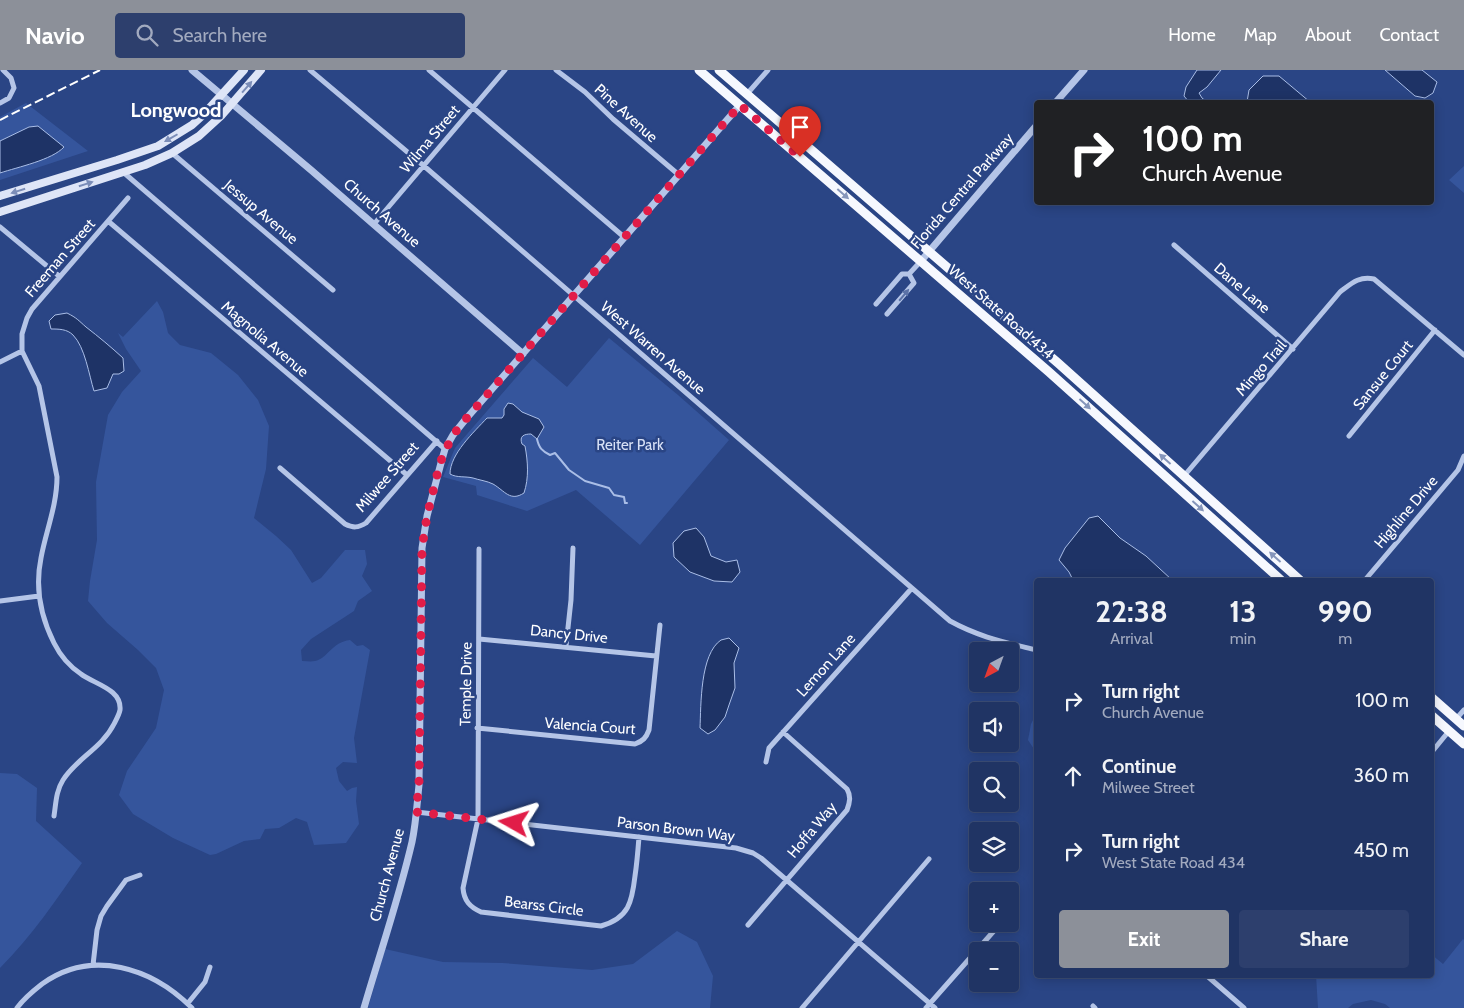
<!DOCTYPE html>
<meta charset="utf-8">
<style>
:root{--surface:#203464;--page:#2d3f6d;--text:#f1f3f6;--muted:#a2aabf;--line:#3d4f78;--accent:#8c9099}
body{margin:0;font-family:Cabin,sans-serif;background:var(--page);color:var(--text);height:100vh;display:flex;flex-direction:column;font-size:19px;white-space:nowrap}
*{box-sizing:border-box;margin:0}
p{font-size:16px;color:var(--muted)}
.icon{flex:none;width:28px;height:28px;fill:none;stroke:currentColor;stroke-width:2;stroke-linecap:round;stroke-linejoin:round}
.map{position:relative;flex:1;overflow:hidden}
.drawer{position:absolute;left:1034px;top:508px;width:400px;height:400px;display:flex;flex-direction:column;background:var(--surface);border-radius:5px;box-shadow:0 2px 12px #0003,0 0 0 1px var(--line)}
.drawer>*{flex:none}
.banner{position:absolute;left:1034px;top:30px;width:400px;height:105px;border-radius:5px;box-shadow:0 2px 12px #0003,0 0 0 1px var(--line);background:#202124;color:#fff;overflow:hidden}
.needle{width:32px;rotate:221deg}
.buttons{position:absolute;left:969px;top:572px;display:grid;gap:10px}
.buttons a{display:grid;place-items:center;width:50px;height:50px;border-radius:5px;background:var(--surface);box-shadow:0 2px 12px #0003,0 0 0 1px var(--line);font-size:25px}
.pin{position:absolute;display:grid;place-items:center;width:42px;height:42px;color:#fff;margin:-51px -21px;border-radius:50% 50% 50% 0;rotate:-45deg;box-shadow:0 0 5px #0007}
.pin .icon{rotate:45deg}
.me{position:absolute;width:55px;margin:-28px;rotate:276deg;stroke-linejoin:round;filter:drop-shadow(0 0 4px #0008)}
.turn{display:flex;align-items:center;gap:18px;height:105px;padding:0 25px;font-size:22px}
.turn .icon{width:65px;height:65px;stroke-width:2.5}
.turn b{display:block;font-size:35px;line-height:42px}
.eta{display:flex;justify-content:space-evenly;align-items:center;height:85px;text-align:center}
.eta b{font-size:30px;font-weight:700;line-height:35px}
.cta{display:flex;gap:10px;margin-top:auto;padding:10px 25px}
.cta a{flex:1;height:58px;border-radius:5px;background:var(--accent);color:#fff;font-size:20px;font-weight:700;line-height:58px;text-align:center}
.cta a+a{background:var(--page);color:var(--text)}
ul{padding:0;list-style:none}
li{display:flex;align-items:center;gap:15px;height:75px;padding:0 25px}
li div{flex:1}
li b{display:block;font-size:19px}
li em{font-style:normal}
header{display:flex;align-items:center;gap:30px;box-sizing:border-box;height:70px;padding:0 25px;background:var(--accent);color:#fff}
header strong{font-size:24px}
nav{display:flex;gap:28px;margin-inline-start:auto;font-size:18px}
.search{width:350px;height:45px;background:var(--page);display:flex;align-items:center;gap:12px;box-sizing:border-box;padding:0 18px;border-radius:5px;color:var(--muted);font-size:19px}
.map>svg:first-child{display:block}
</style>
<header>
<strong>Navio</strong>
<div class="search"><svg class="icon" aria-label="search" viewBox="0 0 24 24"><circle cx="10" cy="10" r="6"/><path d="M15 15l6 6"/></svg>Search here</div>
<nav><a>Home</a><a>Map</a><a>About</a><a>Contact</a></nav>
</header>
<div class="map">
<svg width="1464" height="938" viewBox="0 0 1464 938">
<rect width="100%" height="100%" fill="#2a4585"/>
<path fill="#35559c" d="M26,33L88,81L0,110V103L44,89L29,57L0,71V47Z
M1464,96V123L1449,110Z
M157,231L163,242L168,263L180,275L211,283L238,305L258,330L269,356L266,399L254,448L276,466L291,480L312,513L321,508L345,480H365L367,494L362,506L372,521L358,531L354,541L311,569L301,580L302,591C306,591 311,592 315,591C327,589 332,572 350,570L357,576L363,575L370,580L354,668L357,693L343,692L336,698L339,711L347,721L352,718L357,717L356,731L359,754L346,773L314,775L307,752L296,748L279,758L265,759L260,769L244,771L216,784L210,785L173,768L133,744L119,725L127,701L156,658L164,620L156,598L138,580L107,553L88,531L90,511L97,470L96,412L108,345L122,322L141,301L126,279L118,263L123,267Z
M609,268L678,325L729,370L640,475L576,420L527,441L477,425L476,416L443,407L455,378L533,288L567,317Z
M1036,644V682L1028,670L1031,654Z
M0,703L17,704L37,718L36,751L82,793C56,830 32,866 0,898Z
M677,861L697,872L713,906L710,938H368L385,879L443,892L502,893L592,900L633,894Z
M1463,869L1464,870V938H1390L1385,934L1371,930L1353,934L1348,938H1318L1316,905H1431V884L1443,894Z"/>
<path fill="#1e3366" stroke="#aabee7" d="M1197,0H1221L1207,17L1199,23L1202,28L1207,32H1189L1184,26L1186,17Z
M1385,0H1422L1437,12L1433,23L1425,28L1415,26Z
M1263,6H1279L1310,32H1247L1249,20Z
M38,56L64,77C52,90 18,97 0,103V71L29,57Z
M67,243C77,248 78,250 86,257C99,267 111,277 123,288L124,301L119,304H113L107,318L94,321C89,305 85,277 73,265C67,259 59,259 51,259L49,251L55,245Z
M508,333L513,334L522,342L539,349L544,357L537,369L531,364C524,364 519,366 522,374L525,376C528,392 529,408 524,423C510,432 505,421 493,414C487,411 479,410 473,408C465,406 457,408 450,404C450,384 474,362 487,348H502L504,345V339Z
M1098,446L1120,468L1146,486L1172,510H1073L1069,502L1059,490L1065,478L1089,448Z
M696,458L704,467L711,486L726,492L737,490L740,502L732,512L714,511L690,502L674,487L673,473L684,461Z
M729,568L739,578L734,593L735,618L729,635L725,647L715,660L708,664L700,658C701,635 700,584 721,570C724,569 726,569 729,568Z"/>
<g fill="none" stroke-linecap="round" stroke-linejoin="round">
<path stroke="#aabee7" stroke-width="2" d="M537,369C539,378 542,381 550,385L555,383L569,400L585,411L609,418L614,425L624,427L625,433H627"/>
<path stroke="#b5c5e7" stroke-width="5" d="M310,0L424,96L950,551C979,567 1004,572 1036,580
M429,0L624,167
M556,0L585,22L613,49L679,105
M747,24L768,0
M0,33L9,28L14,18L11,8L3,0
M172,83L333,220
M123,102L445,379
M108,151L407,405
M374,154L505,0
M0,157L59,206
M1174,175L1293,279
M909,204L921,191
M876,234L902,204H909
M887,244L914,213L909,204
M0,292L22,281
M1349,366L1435,260
M280,398L345,454C353,458 358,458 366,453L437,371
M1184,406L1340,222C1352,213 1359,206 1374,209L1464,285
M479,479L478,749L463,818C464,831 470,837 481,842L601,856C629,848 632,832 635,806C637,793 638,780 639,767
M1365,510L1458,400L1464,386
M0,531L39,526
M479,569L656,586
M566,576L571,530L573,478
M1456,649L1464,640
M477,658L635,674C643,671 646,668 649,660L660,555
M1431,683L1449,661
M766,692L769,678L912,518
M416,742L736,778L753,783L761,788L935,938
M54,746C56,733 56,721 63,710C76,689 102,678 114,654C116,650 119,645 120,640C122,619 94,614 81,604C69,596 60,585 54,573C41,547 35,517 41,488C46,461 57,435 57,407L39,316L22,281V264L27,248L32,239L128,128
M748,855L847,740C850,732 851,726 847,719L783,662
M93,895L97,860L101,846L107,836L126,810L140,805
M1206,905L1244,938
M188,933L205,912L210,897
M1093,936L1095,938
M17,938C24,928 33,921 42,914C92,878 152,898 192,938
M802,938L929,789
M926,938L1000,854"/>
<path stroke="#b5c5e7" stroke-width="7" d="M192,0L311,100L523,284
M1056,32L1084,0
M921,191L1036,56
M364,938C380,883 399,828 412,772C416,753 417,734 419,715L422,478L427,446L441,393L445,379L453,365L465,350L740,35"/>
<path stroke="#dee5f7" stroke-width="8" d="M0,126L117,90L158,76L192,55L203,45L244,0
M0,142L145,95L172,83L199,66L222,45L261,0"/>
<path stroke="#f6f8fe" stroke-width="9" d="M699,0L1049,302L1281,510
M719,0L1058,293L1300,510
M1431,627L1464,656
M1431,645L1464,674"/>
<path stroke="#fff" stroke-width="2" stroke-dasharray="9 4" stroke-linecap="butt" d="M0,50L100,0"/>
</g>
<defs><path id="oneway-solid" d="M-6-.8H1V-3.2L6.5 0L1 3.2V.8H-6Z" transform="scale(1.25)"/></defs>
<g fill="#7b8db8">
<use href="#oneway-solid" transform="translate(247 17) rotate(-49)"/>
<use href="#oneway-solid" transform="translate(171 68) rotate(150)"/>
<use href="#oneway-solid" transform="translate(86 114) rotate(-18)"/>
<use href="#oneway-solid" transform="translate(18 121) rotate(163)"/>
</g>
<g fill="#8696bb">
<use href="#oneway-solid" transform="translate(843 124) rotate(41)"/>
<use href="#oneway-solid" transform="translate(1085 334) rotate(42)"/>
<use href="#oneway-solid" transform="translate(1165 389) rotate(-138)"/>
<use href="#oneway-solid" transform="translate(1198 436) rotate(42)"/>
<use href="#oneway-solid" transform="translate(1275 487) rotate(-138)"/>
</g>
<use fill="#5b72a7" href="#oneway-solid" transform="translate(904 225) rotate(-50)"/>
<g fill="none" stroke-linecap="round" stroke-linejoin="round">
<path stroke="#e11d48" stroke-width="9" stroke-dasharray="0 16.2" d="M514,753L416,742L419,715L422,478L427,446L440,393L446,379L453,365L465,350L740,35L800,87"/>
</g>
<g text-anchor="middle" stroke-width="5" stroke-linejoin="round" paint-order="stroke">
<g font-size="15" fill="#fff" stroke="#2a4585">
<text transform="translate(626 43) rotate(42)" y="5">Pine Avenue</text>
<text transform="translate(430 69) rotate(-50)" y="5">Wilma Street</text>
<text transform="translate(962 121) rotate(-49)" y="5">Florida Central Parkway</text>
<text transform="translate(261 142) rotate(40)" y="5">Jessup Avenue</text>
<text transform="translate(382 143) rotate(41)" y="5">Church Avenue</text>
<text transform="translate(60 188) rotate(-49)" y="5">Freeman Street</text>
<text transform="translate(1242 218) rotate(41)" y="5">Dane Lane</text>
<text transform="translate(1001 242) rotate(41)" y="5">West State Road 434</text>
<text transform="translate(265 269) rotate(40)" y="5">Magnolia Avenue</text>
<text transform="translate(653 278) rotate(41)" y="5">West Warren Avenue</text>
<text transform="translate(1261 298) rotate(-49)" y="5">Mingo Trail</text>
<text transform="translate(1383 305) rotate(-51)" y="5">Sansue Court</text>
<text transform="translate(387 407) rotate(-49)" y="5">Milwee Street</text>
<text transform="translate(1406 442) rotate(-50)" y="5">Highline Drive</text>
<text transform="translate(569 564) rotate(6)" y="5">Dancy Drive</text>
<text transform="translate(826 595) rotate(-48)" y="5">Lemon Lane</text>
<text transform="translate(466 614) rotate(-89)" y="5">Temple Drive</text>
<text transform="translate(590 656) rotate(4)" y="5">Valencia Court</text>
<text transform="translate(676 759) rotate(7)" y="5">Parson Brown Way</text>
<text transform="translate(812 760) rotate(-50)" y="5">Hoffa Way</text>
<text transform="translate(387 805) rotate(-75)" y="5">Church Avenue</text>
<text transform="translate(544 836) rotate(7)" y="5">Bearss Circle</text>
</g>
<g font-size="15" fill="#d8e1f6" stroke="#2a4585">
<text x="630" y="380">Reiter Park</text>
</g>
<g font-size="20" font-weight="bold" fill="#fff" stroke="#2a4585">
<text x="176" y="47">Longwood</text>
</g>
</g>
</svg>
<div class="buttons">
<a><svg class="needle" viewBox="-14 -14 28 28"><path d="M0-13l5 13h-10z" fill="#e53935"/><path d="M0 13l5-13h-10z" fill="#a2aabf"/></svg></a>
<a><svg class="icon" aria-label="sound" viewBox="0 0 24 24"><path d="M4 9h4l5-4v14l-5-4H4zM17 9q2 3 0 6"/></svg></a>
<a><svg class="icon" aria-label="search" viewBox="0 0 24 24"><circle cx="10" cy="10" r="6"/><path d="M15 15l6 6"/></svg></a>
<a><svg class="icon" aria-label="layers" viewBox="0 0 24 24"><path d="M12 4l9 5-9 5-9-5zM3 14l9 5 9-5"/></svg></a>
<a>+</a>
<a>−</a>
</div>
<div class="pin" style="left:800px;top:87px;background:#d93025"><svg class="icon" aria-label="arrive" viewBox="0 0 24 24"><path d="M6 21V4h12l-3 4 3 4H6"/></svg></div>
<svg class="me" style="left:514px;top:753px" viewBox="-20 -20 40 40"><path d="M0-17L14 15 0 8-14 15z" fill="#e11d48" stroke="#fff" stroke-width="4"/></svg>
<div class="banner">
<div class="turn"><svg class="icon" aria-label="right" viewBox="0 0 24 24"><path d="M7 20v-9h11M14 6l5 5-5 5"/></svg><div><b>100 m</b>Church Avenue</div></div>
</div>
<section class="drawer">
<div class="eta">
<div><b>22:38</b><p>Arrival</p></div>
<div><b>13</b><p>min</p></div>
<div><b>990</b><p>m</p></div>
</div>
<ul>
<li><svg class="icon" aria-label="right" viewBox="0 0 24 24"><path d="M7 20v-9h11M14 6l5 5-5 5"/></svg><div><b>Turn right</b><p>Church Avenue</p></div><em>100 m</em></li>
<li><svg class="icon" aria-label="ahead" viewBox="0 0 24 24"><path d="M12 20V5M6 11l6-6 6 6"/></svg><div><b>Continue</b><p>Milwee Street</p></div><em>360 m</em></li>
<li><svg class="icon" aria-label="right" viewBox="0 0 24 24"><path d="M7 20v-9h11M14 6l5 5-5 5"/></svg><div><b>Turn right</b><p>West State Road 434</p></div><em>450 m</em></li>
</ul>
<div class="cta"><a>Exit</a><a>Share</a></div>
</section>
</div>
